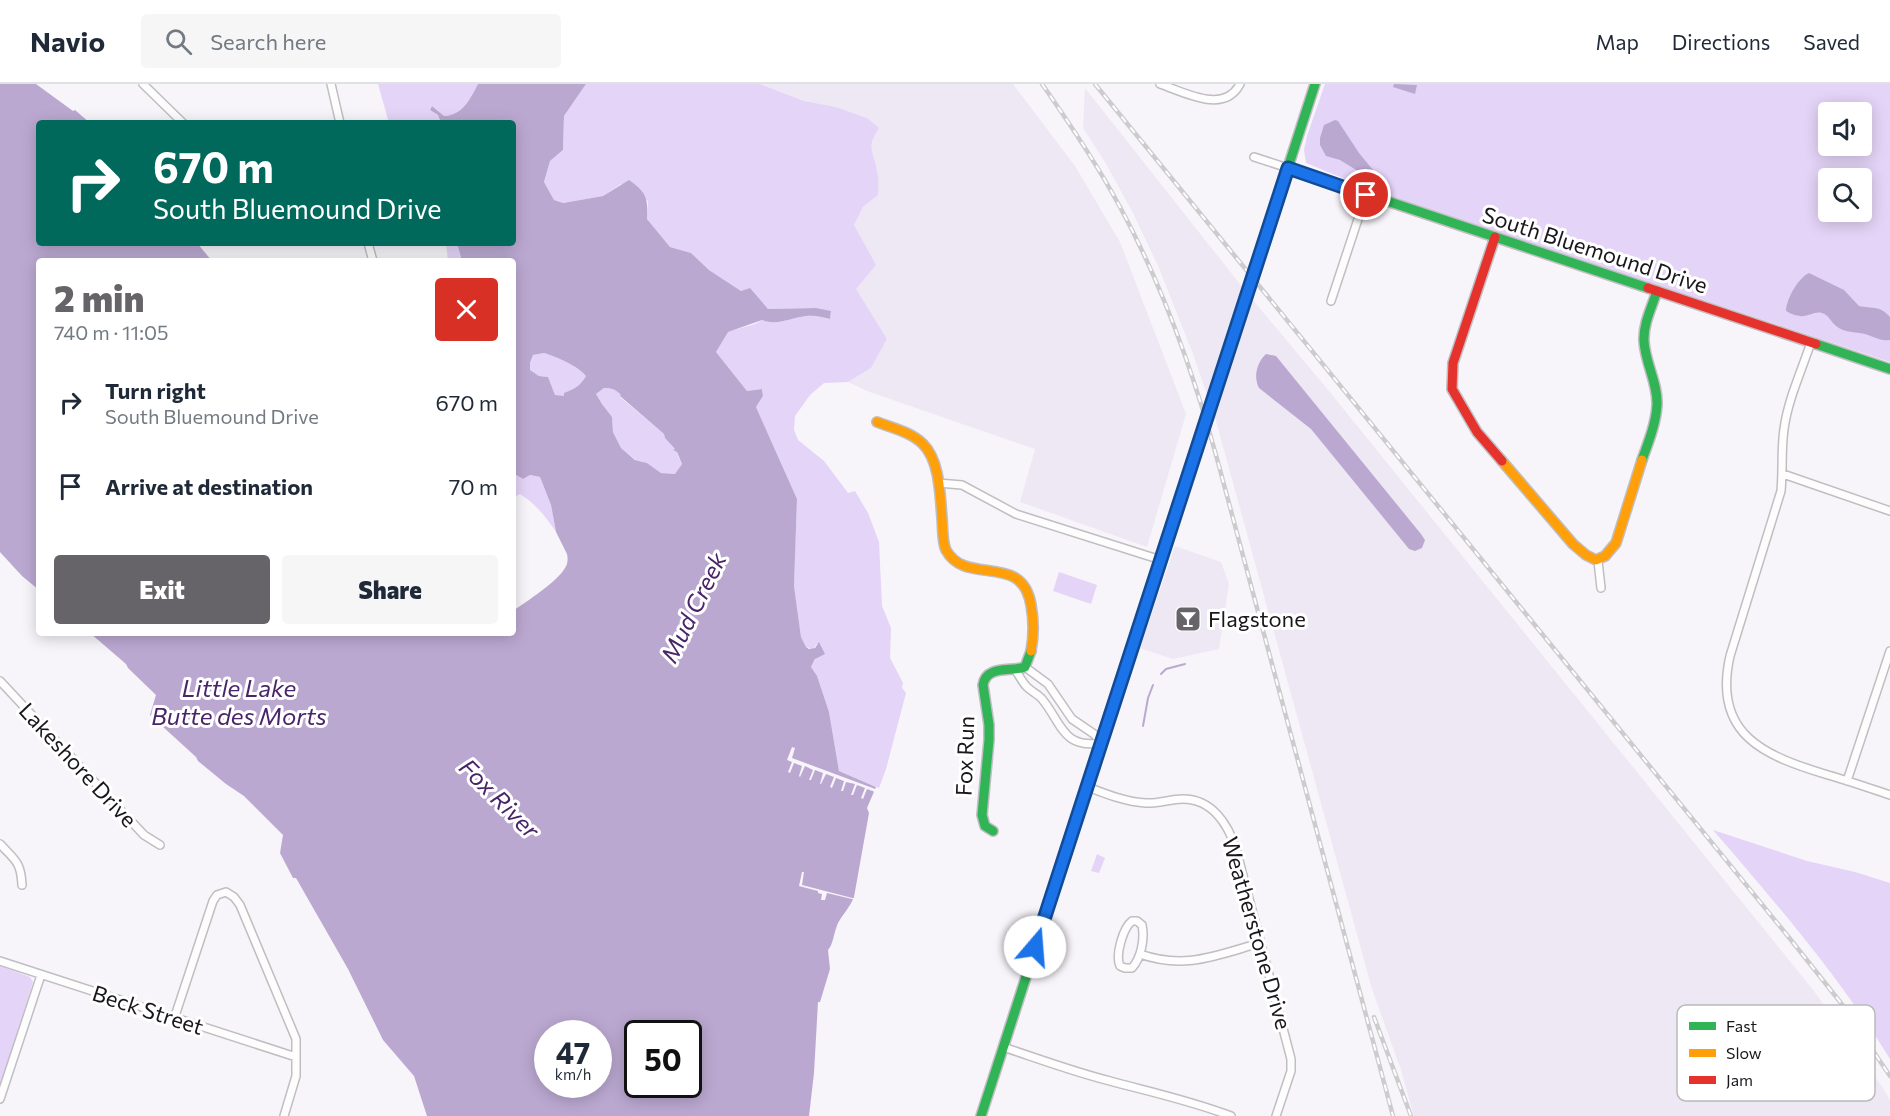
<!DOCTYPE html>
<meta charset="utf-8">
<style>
:root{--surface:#fff;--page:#f6f6f7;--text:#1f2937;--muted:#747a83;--line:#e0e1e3;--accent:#676469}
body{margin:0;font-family:Commissioner,sans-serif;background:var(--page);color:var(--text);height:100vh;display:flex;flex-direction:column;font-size:22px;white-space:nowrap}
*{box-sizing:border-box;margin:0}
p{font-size:20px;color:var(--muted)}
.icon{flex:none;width:33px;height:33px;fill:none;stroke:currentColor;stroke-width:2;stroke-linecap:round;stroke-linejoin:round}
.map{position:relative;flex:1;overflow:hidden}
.details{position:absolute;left:36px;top:174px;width:480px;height:378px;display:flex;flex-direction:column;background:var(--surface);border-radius:6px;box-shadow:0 3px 15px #0003}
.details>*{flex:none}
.banner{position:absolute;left:36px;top:36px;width:480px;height:126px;border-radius:6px;box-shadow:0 3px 15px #0003;background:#00695c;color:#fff;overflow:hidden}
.controls{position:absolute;left:1818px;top:18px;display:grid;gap:12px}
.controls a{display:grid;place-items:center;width:54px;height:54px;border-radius:6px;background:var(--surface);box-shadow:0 3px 15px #0003;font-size:30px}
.speed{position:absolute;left:534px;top:936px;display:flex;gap:12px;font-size:30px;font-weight:700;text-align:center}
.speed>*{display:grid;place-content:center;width:78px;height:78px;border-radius:50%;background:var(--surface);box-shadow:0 3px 15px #0003;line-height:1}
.speed small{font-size:15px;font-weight:400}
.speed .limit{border:3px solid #111;border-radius:9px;background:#fff;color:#111}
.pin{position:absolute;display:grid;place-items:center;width:51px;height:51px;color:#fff;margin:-26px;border:3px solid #fff;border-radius:50%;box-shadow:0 2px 6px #0007}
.me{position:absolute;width:66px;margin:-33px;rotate:18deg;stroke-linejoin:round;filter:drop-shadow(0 0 4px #0008)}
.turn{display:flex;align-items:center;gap:21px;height:126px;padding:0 18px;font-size:27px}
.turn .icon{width:78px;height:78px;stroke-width:2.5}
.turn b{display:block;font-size:42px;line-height:51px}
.round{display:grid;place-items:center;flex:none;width:63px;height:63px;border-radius:6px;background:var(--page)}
.overview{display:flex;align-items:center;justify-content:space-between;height:102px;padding:0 18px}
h1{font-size:36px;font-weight:800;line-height:45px;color:var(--accent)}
.action{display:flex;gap:12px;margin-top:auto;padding:12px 18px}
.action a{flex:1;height:69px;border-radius:6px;background:var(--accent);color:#fff;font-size:24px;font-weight:800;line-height:69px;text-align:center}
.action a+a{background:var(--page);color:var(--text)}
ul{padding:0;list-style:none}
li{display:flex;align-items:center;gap:18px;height:84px;padding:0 18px}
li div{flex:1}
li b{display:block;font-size:22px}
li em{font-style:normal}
header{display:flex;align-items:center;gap:36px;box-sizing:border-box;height:84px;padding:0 30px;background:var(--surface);border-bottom:2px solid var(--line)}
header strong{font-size:28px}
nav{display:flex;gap:33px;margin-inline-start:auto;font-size:21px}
.search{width:420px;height:54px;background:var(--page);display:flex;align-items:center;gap:15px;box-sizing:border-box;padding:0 21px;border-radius:6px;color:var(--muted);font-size:22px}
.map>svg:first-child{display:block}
</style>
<header>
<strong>Navio</strong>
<div class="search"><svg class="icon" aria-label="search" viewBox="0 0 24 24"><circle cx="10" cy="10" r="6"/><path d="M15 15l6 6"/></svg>Search here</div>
<nav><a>Map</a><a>Directions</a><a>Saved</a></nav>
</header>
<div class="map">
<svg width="1890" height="1032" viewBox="0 0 1890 1032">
<rect width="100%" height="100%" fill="#f7f4fa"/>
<path fill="#eee8f5" d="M760,0H1013L1075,82L1120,158L1186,330L1147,463L1020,418L1035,365L867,307L848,298L871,284L887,255L855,205L864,160L854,141L863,123L878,111V87L870,68L874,52L878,44L867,34L836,23L804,17Z
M1085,4L1247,209L1333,312L1814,907L1885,1007L1890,1017V1032H1414L1401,986L1372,905L1216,337L1193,270L1159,184L1134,131L1105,78L1083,44Z
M1175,462L1221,478L1229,500L1219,565L1173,575L1140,564Z"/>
<path fill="#e4d4f7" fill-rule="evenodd" d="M378,0H478C470,15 463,31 444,32L432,22L430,26L438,31L441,39H389Z
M586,0H760L804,17L836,23L867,34L879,44C866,64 873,67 877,86C879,94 878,103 878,111L863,123L854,141L876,181L856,205L887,255L871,284L848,298L824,299L810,311L795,332L794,346L798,356L824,377L848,409L855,407L868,429L879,458L882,522L891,544L890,574L903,599L902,604L906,609L886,685L879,704L839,687L829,628L817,593L811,583L821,565L820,560H817L813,565L806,563L801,553L794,502L797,415L756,323L763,312L762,305L747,307L716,268L727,248L755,240L762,236C776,242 791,234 806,232C815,231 821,233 830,235L831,228L816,224L768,225L750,205L741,207L709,186L691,169L670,163L647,135L648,117L621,100L603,112L563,119L554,116L544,98L550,77L563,66L564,32Z
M1325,0H1890V278L1375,107L1306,79L1304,66L1307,52ZM1828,28H1862V62H1828ZM1828,94H1862V128H1828Z
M446,159H457L462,177H448Z
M544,269C557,273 578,282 586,292C581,300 577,306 567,308L564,313L555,311L548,293L539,292L530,286V279L533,271Z
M604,304C612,304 616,305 622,311L620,313L664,350L665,354L675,365L674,366L677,368L678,372L682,380L675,390L661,389L647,379L636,376L621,364L613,348L612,333L602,320L596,310Z
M513,389L523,395L530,391L540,393L551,421L556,448C546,433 536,420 520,410L513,414Z
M1059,488L1097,501L1091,520L1053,507Z
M1713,746L1807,777L1855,788L1890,799V975C1839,892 1776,819 1713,746Z
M1097,770L1105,774L1099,789L1091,787Z
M0,882L30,893L33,898L0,1006Z"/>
<path fill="#bba8d1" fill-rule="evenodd" d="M0,0H36L73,27L75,26L90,39H39V159H197L212,177H39V506L22,492L0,468Z
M478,0H586L564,32L563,66L550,77L544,98L554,116L563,119L603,112L629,96C647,109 648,114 647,135L670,163L691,169L709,186L741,207L750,204L768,225L816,224L831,227L830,235C821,233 815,231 806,232C791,234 776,242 762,236L728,248L716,268L747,307L762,305L763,312L756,323L797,415L794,502L801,553L806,563L809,565L815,564L819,558L825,570L815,575L811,583L817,592L829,628L839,687L876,703L867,724L869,729L854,813C850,823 843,830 838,839C834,848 833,861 828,866L830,885L820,918H818L814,989L809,1032H427L414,992L383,956L348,885L296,794H293L280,769L283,751L244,712L226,700L198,677L196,673L150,631L156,611L128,584L126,580L90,549H513V527C526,518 558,497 565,484C568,480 568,474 567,470L556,448L551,421L540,393L530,391L523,395L513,389V177H462L457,159H513V39H441L438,31L430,26L432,22L444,32C463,31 470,15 478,0ZM544,269C557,273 578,282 586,292C580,302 575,305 564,309V312L555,311L548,293L539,292L530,286V279L533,271ZM604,304C611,304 616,305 621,311L620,312L664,350L665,354L675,365L673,366L677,368L682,380L675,390L661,389L647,379L635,376L621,364L613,348L612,333L602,320L596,310ZM548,950H598V1000H548ZM638,950H688V1000H638Z
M1394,0L1417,1L1415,10L1393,3Z
M1335,36L1338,37L1359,69L1373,86L1371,91L1366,92L1340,76L1326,72L1320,61V54L1324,41Z
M1809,189L1844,206L1859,222C1872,225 1880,221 1890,233V256C1880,257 1877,254 1868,251C1857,247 1846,250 1836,242C1831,238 1828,230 1822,229C1811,226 1806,239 1786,227C1786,215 1799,193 1809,189Z
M1266,270L1276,272L1421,450L1425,456L1422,464L1415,467L1409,465L1311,345L1259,304C1253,293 1257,278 1266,270Z"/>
<path fill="#f7f4fa" d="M792,663L795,664L792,674L878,706L875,708L867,705L863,715L861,714L865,704L857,701L853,711H851L855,700L846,698L843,707H841L844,697L836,694L832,704L830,703L834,693L826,690L821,700H820L823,689L815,686L811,696H809L813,686L805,682L800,693L799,692L802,682L794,679L790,689L788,688L792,678L787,676Z
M802,788H804L802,801L856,815V816L827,809L825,816H821L822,810L818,809V807L799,802Z"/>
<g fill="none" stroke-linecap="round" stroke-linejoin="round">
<path stroke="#bba8d1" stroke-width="2" d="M1161,590L1166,585L1185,580
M1143,642L1148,614L1153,601"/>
<g stroke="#c0bec2" stroke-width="10">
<path id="street" d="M143,0L183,39
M331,0L340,39
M1160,0C1184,8 1224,31 1240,0
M1254,73L1288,84
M368,159L373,177
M1331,217L1366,111
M1811,258C1802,286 1788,315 1784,345C1781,365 1783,386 1781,407L1730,572C1712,651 1765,672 1828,691C1849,697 1869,704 1890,711
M1783,390L1890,427
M938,399L962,401L1016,430L1161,476
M1598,477L1601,504
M1025,583L1048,600L1072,635L1094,650L1102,659
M1016,587C1020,593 1023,599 1027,603C1032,608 1038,610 1042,615C1062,639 1062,665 1102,659
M0,597L144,751L160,761
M1847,697L1890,567
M1088,703C1106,710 1126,718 1146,719C1158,720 1170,715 1183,715C1212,715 1228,740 1236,765L1291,975V987L1276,1032
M0,760C15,776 21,778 22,801
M1132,837H1137L1142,841C1145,855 1141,874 1132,884H1125L1120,882C1115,871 1123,844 1132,837Z
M1140,870C1185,886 1217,871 1260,859
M0,877L296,973
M174,935L213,817L217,811L226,808L234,813L240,821L296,955V992L284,1032
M1003,963C1039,975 1074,988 1110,997C1151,1008 1192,1017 1231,1032
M0,1015L41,891"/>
</g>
<g stroke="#c0bec2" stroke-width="12">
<path id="fast" d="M1288,84L1648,204
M1256,182L1315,0
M1816,260L1890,285
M1642,376C1648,359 1656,340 1657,321C1658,299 1645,279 1644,257C1643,240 1652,223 1657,207
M993,747L985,742L982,731L989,656V641L983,601C986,581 1011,588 1025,583L1031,567
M981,1032L1189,390"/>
</g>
<g stroke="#c0bec2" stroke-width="12">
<path id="slow" d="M877,338C892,344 911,348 923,360C940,377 940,411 942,434C943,444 942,458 946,466C966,503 1022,467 1031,521C1034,537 1034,551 1031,567
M1502,377L1573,460L1586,471L1596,476L1605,472L1616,459L1642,376"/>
</g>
<g stroke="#c0bec2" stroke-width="12">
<path id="jam" d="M1495,153L1453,279L1452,305L1477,348L1502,377
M1648,204L1816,260
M1189,390L1256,182"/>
</g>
<use href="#street" stroke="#fefdfe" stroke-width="7"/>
<use href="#fast" stroke="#30b455" stroke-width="9"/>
<use href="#slow" stroke="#ff9f0a" stroke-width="9"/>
<use href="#jam" stroke="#e5322d" stroke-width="9"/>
<g stroke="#cccbce" stroke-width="4.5">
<path id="rail" d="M1042,0C1070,40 1097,80 1120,123C1164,204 1195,293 1219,382L1393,1032
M1095,0L1791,856L1841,919L1890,992
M1374,933L1411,1032"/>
</g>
<use href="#rail" stroke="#fff" stroke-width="2" stroke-dasharray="7" stroke-linecap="butt"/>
</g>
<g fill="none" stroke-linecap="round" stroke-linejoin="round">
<g stroke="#114b97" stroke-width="15">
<path id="route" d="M1035,863L1288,84L1366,111"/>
</g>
<use href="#route" stroke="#1a73e8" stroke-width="10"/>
</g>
<defs>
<g id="bar-square" transform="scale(1.35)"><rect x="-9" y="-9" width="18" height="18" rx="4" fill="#676469" stroke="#fff"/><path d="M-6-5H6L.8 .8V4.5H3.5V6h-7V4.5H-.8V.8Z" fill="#fff"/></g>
</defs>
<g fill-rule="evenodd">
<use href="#bar-square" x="1188" y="535"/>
</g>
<g text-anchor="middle" stroke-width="6" stroke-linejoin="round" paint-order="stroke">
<g font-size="22" fill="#19171b" stroke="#fff">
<text transform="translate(1595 166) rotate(18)" y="8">South Bluemound Drive</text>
<text transform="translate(965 672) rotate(-88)" y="8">Fox Run</text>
<text transform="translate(78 681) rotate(47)" y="8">Lakeshore Drive</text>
<text transform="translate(1257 849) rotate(74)" y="8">Weatherstone Drive</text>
<text transform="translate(148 926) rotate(18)" y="8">Beck Street</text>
</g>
<g font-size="22" fill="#19171b" stroke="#fff" text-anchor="start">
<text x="1208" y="543">Flagstone</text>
</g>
<g font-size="24" font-style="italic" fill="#492469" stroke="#fff">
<text transform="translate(694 524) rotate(-64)" y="8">Mud Creek</text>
<text x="239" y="613">Little Lake<tspan x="239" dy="28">Butte des Morts</tspan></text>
<text transform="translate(499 715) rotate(45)" y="8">Fox River</text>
</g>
</g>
<rect x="1677" y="921" width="198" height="96" rx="9" fill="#fff" stroke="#bab9bb" stroke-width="1.5"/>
<rect x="1689" y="938" width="27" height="8" fill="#30b455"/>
<rect x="1689" y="965" width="27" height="8" fill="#ff9f0a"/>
<rect x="1689" y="992" width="27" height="8" fill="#e5322d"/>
<g font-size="16" fill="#19171b">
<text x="1726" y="948">Fast</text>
<text x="1726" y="975">Slow</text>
<text x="1726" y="1002">Jam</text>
</g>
</svg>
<div class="controls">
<a><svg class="icon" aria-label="sound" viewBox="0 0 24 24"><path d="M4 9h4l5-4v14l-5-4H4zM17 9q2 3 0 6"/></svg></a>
<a><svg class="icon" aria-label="search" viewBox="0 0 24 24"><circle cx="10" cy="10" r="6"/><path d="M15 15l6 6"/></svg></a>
</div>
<div class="speed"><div>47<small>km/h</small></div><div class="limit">50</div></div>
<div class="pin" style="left:1366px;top:111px;background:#d93025"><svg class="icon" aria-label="arrive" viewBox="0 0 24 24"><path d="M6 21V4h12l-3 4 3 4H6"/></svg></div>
<svg class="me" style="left:1035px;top:863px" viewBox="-20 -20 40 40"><circle r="19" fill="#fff"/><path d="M0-13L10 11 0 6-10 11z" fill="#1a73e8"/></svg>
<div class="banner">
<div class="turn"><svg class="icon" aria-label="right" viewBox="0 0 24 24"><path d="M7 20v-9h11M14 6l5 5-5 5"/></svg><div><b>670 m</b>South Bluemound Drive</div></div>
</div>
<section class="details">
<div class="overview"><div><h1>2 min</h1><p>740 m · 11:05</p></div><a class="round" style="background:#d93025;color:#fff"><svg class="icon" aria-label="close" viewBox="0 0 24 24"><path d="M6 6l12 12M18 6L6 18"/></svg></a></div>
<ul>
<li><svg class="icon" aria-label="right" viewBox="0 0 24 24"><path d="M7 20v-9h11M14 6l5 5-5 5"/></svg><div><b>Turn right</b><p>South Bluemound Drive</p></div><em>670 m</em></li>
<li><svg class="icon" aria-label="arrive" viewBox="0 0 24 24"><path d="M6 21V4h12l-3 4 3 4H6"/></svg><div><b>Arrive at destination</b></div><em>70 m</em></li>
</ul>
<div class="action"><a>Exit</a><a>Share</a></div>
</section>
</div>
